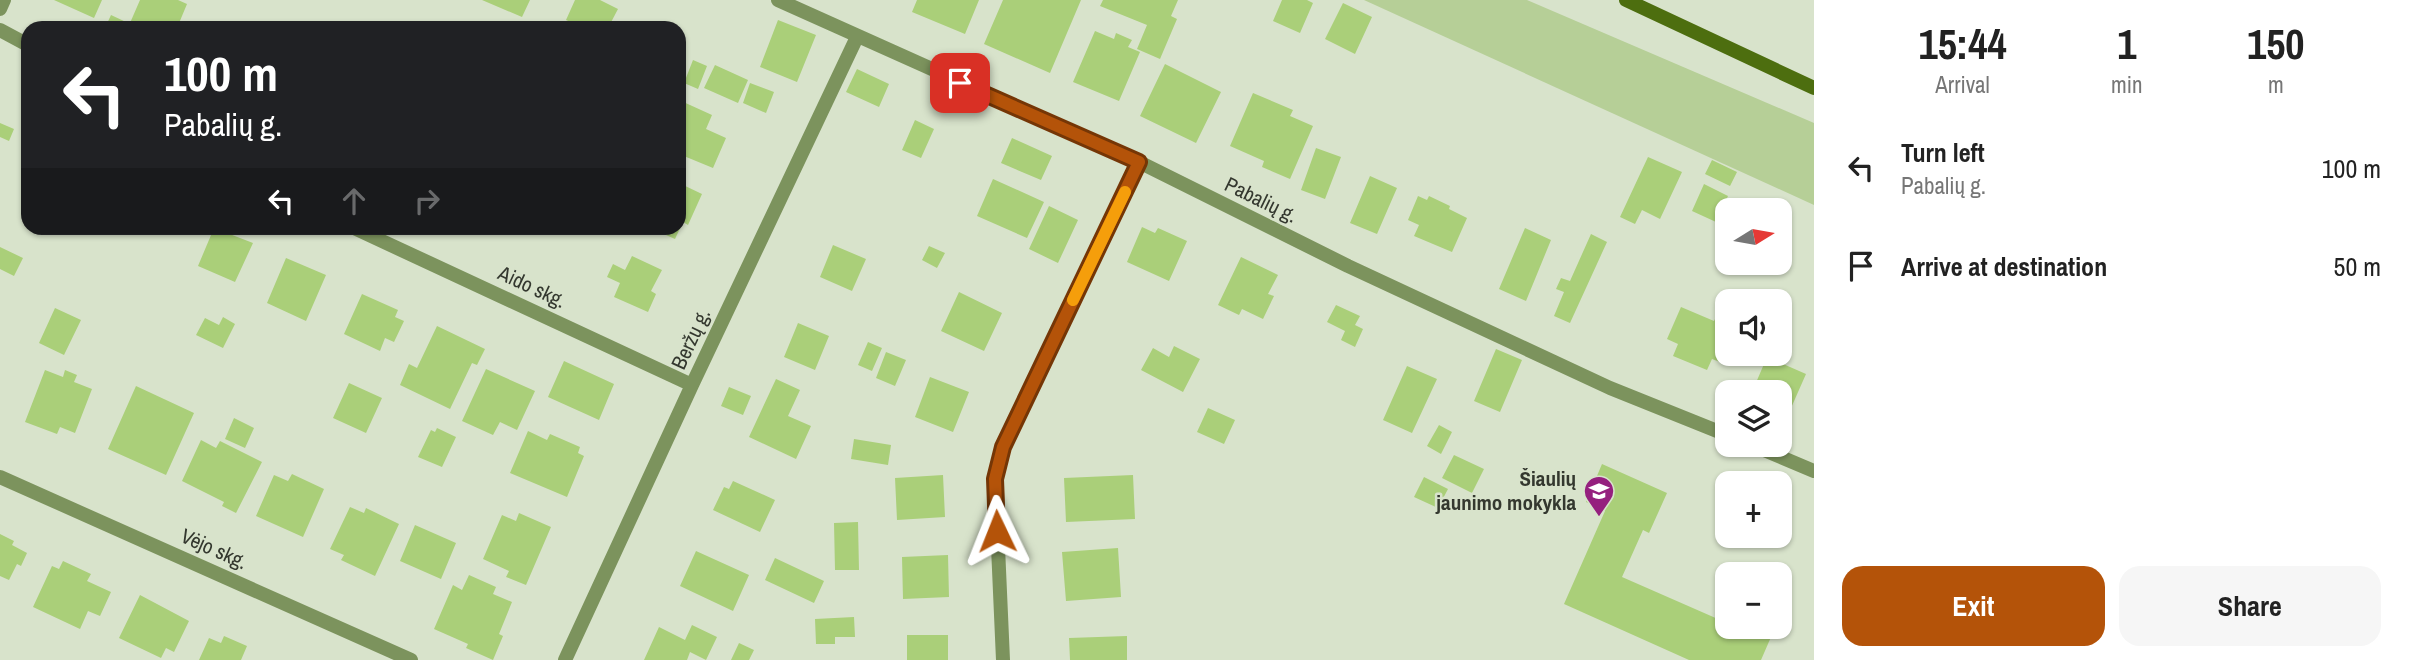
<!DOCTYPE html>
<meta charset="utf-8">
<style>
:root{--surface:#fff;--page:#f6f6f6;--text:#222;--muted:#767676;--accent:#b45309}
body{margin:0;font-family:"Archivo Narrow",sans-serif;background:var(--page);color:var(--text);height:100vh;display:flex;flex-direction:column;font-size:26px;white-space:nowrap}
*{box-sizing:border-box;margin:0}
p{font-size:23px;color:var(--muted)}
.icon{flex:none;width:38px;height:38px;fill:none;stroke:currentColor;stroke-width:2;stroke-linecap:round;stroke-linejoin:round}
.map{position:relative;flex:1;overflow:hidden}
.details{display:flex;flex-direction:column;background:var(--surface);width:595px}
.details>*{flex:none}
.guide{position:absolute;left:21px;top:21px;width:665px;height:214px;border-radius:21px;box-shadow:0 2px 5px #0004;background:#202124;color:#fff;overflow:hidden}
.needle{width:46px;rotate:79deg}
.fabs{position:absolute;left:1715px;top:198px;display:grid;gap:14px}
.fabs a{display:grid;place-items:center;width:77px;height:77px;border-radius:14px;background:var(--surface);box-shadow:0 2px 5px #0004;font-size:35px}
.pin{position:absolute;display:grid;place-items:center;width:60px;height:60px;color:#fff;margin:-30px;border-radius:14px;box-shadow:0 4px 10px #0006}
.me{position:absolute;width:77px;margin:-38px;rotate:358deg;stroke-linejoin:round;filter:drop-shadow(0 0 5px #0008)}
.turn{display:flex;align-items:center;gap:24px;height:147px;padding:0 28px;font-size:32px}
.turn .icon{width:91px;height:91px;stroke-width:2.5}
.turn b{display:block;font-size:49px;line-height:60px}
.lanes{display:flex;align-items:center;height:66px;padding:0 28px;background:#0003;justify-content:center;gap:35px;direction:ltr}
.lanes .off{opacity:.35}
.eta{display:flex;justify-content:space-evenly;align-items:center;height:119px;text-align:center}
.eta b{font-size:42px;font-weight:800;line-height:49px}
.cta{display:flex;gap:14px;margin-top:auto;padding:14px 28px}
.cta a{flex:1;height:80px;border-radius:21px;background:var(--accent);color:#fff;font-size:28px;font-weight:800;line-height:80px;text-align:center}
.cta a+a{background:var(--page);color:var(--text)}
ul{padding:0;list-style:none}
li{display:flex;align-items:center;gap:21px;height:98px;padding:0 28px}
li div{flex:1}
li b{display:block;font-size:26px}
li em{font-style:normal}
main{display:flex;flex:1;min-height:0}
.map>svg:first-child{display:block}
</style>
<main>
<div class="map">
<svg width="1814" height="660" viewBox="0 0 1814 660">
<rect width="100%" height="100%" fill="#d8e3cb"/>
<path fill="#b6cf97" d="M1364,0H1527L1814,123V205Z"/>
<path fill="#aacf79" d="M54,0H102L94,18Z
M140,0H178L187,4L177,28H143L130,23Z
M482,0H530L522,17Z
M575,0H600L618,9L608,28H583L566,20Z
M917,0H979L965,34L912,12Z
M1003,0H1081L1050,73L984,44Z
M1103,0H1178L1171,16L1177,19L1160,59L1137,49L1147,25L1100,6Z
M1282,0H1307L1313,3L1300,33L1273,21Z
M1343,3L1372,17L1355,54L1325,39Z
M111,15L126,22L123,28H105Z
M778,20L816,35L797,82L760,67Z
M1095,31L1114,39L1116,33L1132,40L1128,47L1140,52L1119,101L1073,82Z
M693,60L707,66L698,89L684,83Z
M1165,64L1221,92L1196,143L1140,116Z
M715,65L748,80L738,103L704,88Z
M857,69L889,84L879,107L846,92Z
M750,83L774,92L766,113L743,103Z
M1253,93L1293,110L1290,116L1313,126L1290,179L1262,167L1264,161L1230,146Z
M679,100L712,115L706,129L726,138L713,168L679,154Z
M915,120L934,129L921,158L902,150Z
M0,123L14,129L9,141L0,137Z
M1012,138L1052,156L1041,180L1001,163Z
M1316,148L1341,157L1325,199L1301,190Z
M1648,157L1682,172L1660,219L1642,210L1635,224L1620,217Z
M1712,160L1737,172L1730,186L1705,174Z
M1370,176L1397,188L1377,234L1350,223Z
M993,179L1044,202L1027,238L977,216Z
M679,183L702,194L688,225L683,222L675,239L650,228H679Z
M1704,184L1728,196L1716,222L1692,211Z
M1418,196L1427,200L1429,196L1450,206L1449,209L1467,218L1452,252L1414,236L1419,225L1408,220Z
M1049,206L1078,220L1058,263L1029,249Z
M1142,227L1155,233L1158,228L1187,241L1169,281L1127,262Z
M214,228L253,243L235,282L198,266Z
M1525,228L1551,240L1526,301L1499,289Z
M1591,234L1607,242L1570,323L1554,316L1564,292L1556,289L1561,278L1570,281Z
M833,245L866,259L852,291L820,277Z
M929,246L945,253L937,268L922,260Z
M0,247L23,258L14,276L0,269Z
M632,256L662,270L651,291L656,294L648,312L614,297L620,283L607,277L613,264L625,270Z
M1241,257L1278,275L1268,294L1274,296L1263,319L1242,309L1239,315L1218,305Z
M286,258L326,275L306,321L267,303Z
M959,292L1002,313L984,351L941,331Z
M362,294L398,310L395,317L404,321L394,342L385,338L380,351L344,334Z
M1336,305L1360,316L1355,325L1363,329L1355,347L1341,340L1345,331L1327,322Z
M1681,307L1714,321L1717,315L1727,319V350L1720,362L1712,359L1707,370L1673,356L1678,344L1667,339Z
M55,308L81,320L64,355L39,343Z
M223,317L235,324L223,348L196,335L205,318L219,325Z
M798,323L829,336L815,370L784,357Z
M437,326L485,349L477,365L472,363L450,409L400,385L409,364L417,368Z
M868,342L882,348L872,371L858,365Z
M1174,346L1200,359L1183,392L1141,370L1153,348L1169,357Z
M1496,349L1522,360L1500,412L1474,401Z
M886,352L906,360L895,386L876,378Z
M1767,357L1806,374L1791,408L1780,403V392H1752Z
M564,361L614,384L599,420L548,397Z
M1407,366L1437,379L1412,433L1383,420Z
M486,369L535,391L517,430L500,422L493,435L462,421Z
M45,370L63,377L65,370L77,375L74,382L92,389L75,433L60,427L57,434L25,422Z
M930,377L969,392L953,432L915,417Z
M776,379L800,390L788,416L811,426L796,459L749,437Z
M349,383L382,398L366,433L333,418Z
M136,386L194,413L166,475L108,449Z
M729,387L751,396L743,415L721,406Z
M1208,408L1235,420L1224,444L1197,432Z
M234,418L254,428L245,448L225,439Z
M1439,425L1452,432L1441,454L1427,446Z
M437,428L456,437L442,467L418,457L431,430L435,432Z
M528,431L547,440L550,434L580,447L578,453L584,456L567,497L510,473Z
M854,439L891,445L888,465L851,459Z
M201,440L216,448L220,441L262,462L236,513L222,506L224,502L182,481Z
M1454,455L1484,469L1472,493L1442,478Z
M1602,464L1667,493L1649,533L1643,530L1622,577L1727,623V626H1749L1771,637L1761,660H1689L1564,604L1605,511L1586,502Z
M292,474L324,489L303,537L256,516L274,475L288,481Z
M943,475L945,517L897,520L895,478Z
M1133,475L1135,519L1066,522L1064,478Z
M1424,477L1448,489L1438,508L1414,497Z
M733,481L775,500L760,532L713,510L724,487L729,489Z
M350,507L364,513L366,508L399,524L375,576L341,560L344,555L330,549Z
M519,513L551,527L526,585L506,577L509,571L483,559L502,515L516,521Z
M858,522L859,570H835L834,523Z
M415,525L456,543L441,579L400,561Z
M0,534L14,541L12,545L27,553L21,566L17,564L9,580L0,576Z
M1118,548L1121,597L1066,601L1062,552Z
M696,551L749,575L733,611L680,586Z
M948,555L949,597L903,599L902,557Z
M775,558L824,581L814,603L765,580Z
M63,561L91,574L87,581L111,592L100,616L88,611L80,629L33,607L52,566L59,569Z
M469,575L496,587L493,594L512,602L499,634L503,636L493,660L466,648L468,644L434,629L453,585L462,590Z
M140,595L189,621L174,652L166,648L161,658L119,638Z
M854,617L855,637H835V644H816L815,619Z
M692,625L717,637L706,660L690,652L687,660H644L659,627L685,640Z
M907,635H948V660H907Z
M224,636L247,646L241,660H199L209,638L221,643Z
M1127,636V660H1070L1069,638Z
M739,643L754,650L749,660H731Z"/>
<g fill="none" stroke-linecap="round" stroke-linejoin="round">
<path stroke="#7c935d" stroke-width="14" d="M778,0L1139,162L1348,266L1610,388L1727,435
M0,9L4,0
M0,30L28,45
M354,228L692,385
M1750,444L1814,471
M0,477L411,660
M565,660L692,385L857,37
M1003,660L995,479L1003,447L1139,162"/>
<path stroke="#4d6e0f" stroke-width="14" d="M1626,0L1814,88"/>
</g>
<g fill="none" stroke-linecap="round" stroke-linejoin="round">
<g stroke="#753606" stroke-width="18">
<path id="route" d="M960,83L1139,162L1003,447L995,479L997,531"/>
</g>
<use href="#route" stroke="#b45309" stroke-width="12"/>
<path stroke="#f59e0b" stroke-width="12" d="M1073,300L1125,192"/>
</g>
<defs>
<g id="school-pin" transform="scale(1.575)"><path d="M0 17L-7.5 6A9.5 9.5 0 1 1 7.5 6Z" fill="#95207e" stroke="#d8e3cb"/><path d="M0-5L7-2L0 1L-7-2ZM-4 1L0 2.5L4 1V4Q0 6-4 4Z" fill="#fff"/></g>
</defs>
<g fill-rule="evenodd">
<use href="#school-pin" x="1599" y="491"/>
</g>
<g text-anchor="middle" stroke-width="5" stroke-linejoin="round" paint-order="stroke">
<g font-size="21" fill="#34382f" stroke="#d8e3cb">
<text transform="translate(1261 200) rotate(26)" y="7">Pabalių g.</text>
<text transform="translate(532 287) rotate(25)" y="7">Aido skg.</text>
<text transform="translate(691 339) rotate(-65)" y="7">Beržų g.</text>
<text transform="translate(214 549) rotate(24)" y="7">Vėjo skg.</text>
</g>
<g font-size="21" font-weight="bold" fill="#34382f" stroke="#d8e3cb" text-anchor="end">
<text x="1576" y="486">Šiaulių<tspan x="1576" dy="24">jaunimo mokykla</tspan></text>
</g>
</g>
</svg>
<div class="fabs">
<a><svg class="needle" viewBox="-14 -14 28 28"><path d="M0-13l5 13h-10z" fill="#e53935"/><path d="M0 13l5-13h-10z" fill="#767676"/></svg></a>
<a><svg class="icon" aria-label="sound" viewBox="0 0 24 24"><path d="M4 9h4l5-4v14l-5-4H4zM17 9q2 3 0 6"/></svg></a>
<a><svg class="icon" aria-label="layers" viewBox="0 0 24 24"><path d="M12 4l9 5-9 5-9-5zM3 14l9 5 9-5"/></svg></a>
<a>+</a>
<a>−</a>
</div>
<div class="pin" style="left:960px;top:83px;background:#d93025"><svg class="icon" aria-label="arrive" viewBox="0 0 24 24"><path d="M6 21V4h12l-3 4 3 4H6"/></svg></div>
<svg class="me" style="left:997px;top:531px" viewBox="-20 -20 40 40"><path d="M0-17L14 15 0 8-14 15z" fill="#b45309" stroke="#fff" stroke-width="4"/></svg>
<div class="guide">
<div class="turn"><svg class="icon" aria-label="left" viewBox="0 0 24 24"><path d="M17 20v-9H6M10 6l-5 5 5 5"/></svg><div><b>100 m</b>Pabalių g.</div></div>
<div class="lanes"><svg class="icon" aria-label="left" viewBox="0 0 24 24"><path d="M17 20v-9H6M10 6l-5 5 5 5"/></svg><svg class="icon off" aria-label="ahead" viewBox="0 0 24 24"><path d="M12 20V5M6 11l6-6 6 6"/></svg><svg class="icon off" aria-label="right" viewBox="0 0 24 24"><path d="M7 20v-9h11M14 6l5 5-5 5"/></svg></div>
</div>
</div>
<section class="details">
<div class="eta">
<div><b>15:44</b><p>Arrival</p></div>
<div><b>1</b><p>min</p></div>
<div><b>150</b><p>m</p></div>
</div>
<ul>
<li><svg class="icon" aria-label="left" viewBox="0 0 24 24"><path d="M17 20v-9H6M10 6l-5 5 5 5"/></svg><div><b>Turn left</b><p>Pabalių g.</p></div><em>100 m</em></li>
<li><svg class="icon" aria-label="arrive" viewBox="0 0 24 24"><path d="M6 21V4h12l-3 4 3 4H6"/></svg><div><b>Arrive at destination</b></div><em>50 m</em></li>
</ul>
<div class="cta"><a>Exit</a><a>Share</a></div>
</section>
</main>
